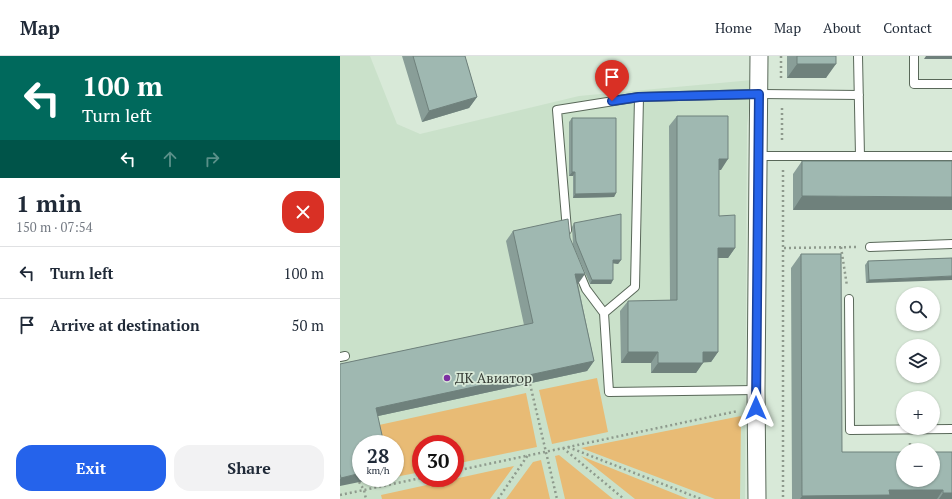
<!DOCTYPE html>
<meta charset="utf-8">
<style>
:root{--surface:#fff;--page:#f2f2f3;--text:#1f2937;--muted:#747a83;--line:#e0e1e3;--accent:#2563eb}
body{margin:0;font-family:"PT Serif",serif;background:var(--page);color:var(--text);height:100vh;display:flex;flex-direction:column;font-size:15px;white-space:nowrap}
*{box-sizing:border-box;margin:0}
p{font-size:13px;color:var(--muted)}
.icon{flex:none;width:22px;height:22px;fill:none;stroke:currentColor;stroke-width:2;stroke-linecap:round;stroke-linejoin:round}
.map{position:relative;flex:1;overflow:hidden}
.panel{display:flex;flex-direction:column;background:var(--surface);width:340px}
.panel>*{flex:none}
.banner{background:#00695c;color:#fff;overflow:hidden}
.fabs{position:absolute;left:556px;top:231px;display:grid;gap:8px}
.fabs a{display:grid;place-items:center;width:44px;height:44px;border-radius:50%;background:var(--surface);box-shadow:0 1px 3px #0004;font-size:20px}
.speed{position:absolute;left:12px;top:379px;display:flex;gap:8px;font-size:20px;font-weight:700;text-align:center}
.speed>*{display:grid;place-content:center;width:52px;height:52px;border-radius:50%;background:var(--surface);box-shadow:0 1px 3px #0004;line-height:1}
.speed small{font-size:10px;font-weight:400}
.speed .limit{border:6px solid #d22;background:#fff;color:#111}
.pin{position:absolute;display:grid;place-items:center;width:34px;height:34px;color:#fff;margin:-41px -17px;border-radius:50% 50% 50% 0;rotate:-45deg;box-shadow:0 0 4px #0007}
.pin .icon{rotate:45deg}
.me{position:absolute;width:44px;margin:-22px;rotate:0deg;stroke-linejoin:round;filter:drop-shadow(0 0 3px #0008)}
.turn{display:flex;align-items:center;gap:14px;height:84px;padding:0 16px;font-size:18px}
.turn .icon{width:52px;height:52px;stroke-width:2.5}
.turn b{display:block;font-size:28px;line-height:34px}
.lanes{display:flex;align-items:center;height:38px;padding:0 16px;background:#0003;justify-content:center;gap:20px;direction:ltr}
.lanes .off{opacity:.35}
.round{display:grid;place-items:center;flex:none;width:42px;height:42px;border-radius:16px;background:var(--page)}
.head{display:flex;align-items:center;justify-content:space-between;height:68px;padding:0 16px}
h1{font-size:24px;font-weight:700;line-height:30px}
.button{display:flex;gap:8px;margin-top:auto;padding:8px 16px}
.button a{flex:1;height:46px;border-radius:16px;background:var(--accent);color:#fff;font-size:16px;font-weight:700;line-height:46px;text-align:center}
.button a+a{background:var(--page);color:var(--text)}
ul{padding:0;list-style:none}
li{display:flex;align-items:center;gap:12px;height:52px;padding:0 16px;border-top:1px solid var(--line)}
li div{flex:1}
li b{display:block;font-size:15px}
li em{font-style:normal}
header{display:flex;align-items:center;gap:24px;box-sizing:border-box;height:56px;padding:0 20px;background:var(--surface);border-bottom:1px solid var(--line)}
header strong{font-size:19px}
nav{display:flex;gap:22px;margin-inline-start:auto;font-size:14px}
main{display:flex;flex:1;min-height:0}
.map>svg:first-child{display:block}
</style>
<header>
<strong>Map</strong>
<nav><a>Home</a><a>Map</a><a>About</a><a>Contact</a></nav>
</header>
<main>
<section class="panel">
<div class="banner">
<div class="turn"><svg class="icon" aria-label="left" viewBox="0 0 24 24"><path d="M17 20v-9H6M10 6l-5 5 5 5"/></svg><div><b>100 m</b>Turn left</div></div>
<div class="lanes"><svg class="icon" aria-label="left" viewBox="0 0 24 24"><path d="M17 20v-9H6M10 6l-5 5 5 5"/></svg><svg class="icon off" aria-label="ahead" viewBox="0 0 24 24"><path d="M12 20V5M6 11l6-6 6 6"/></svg><svg class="icon off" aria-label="right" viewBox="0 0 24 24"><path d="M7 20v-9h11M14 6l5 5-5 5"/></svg></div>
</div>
<div class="head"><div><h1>1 min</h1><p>150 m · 07:54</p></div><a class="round" style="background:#d93025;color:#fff"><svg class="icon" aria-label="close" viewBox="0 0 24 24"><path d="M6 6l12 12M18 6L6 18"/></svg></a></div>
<ul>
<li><svg class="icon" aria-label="left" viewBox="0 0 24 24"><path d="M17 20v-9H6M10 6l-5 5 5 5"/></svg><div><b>Turn left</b></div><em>100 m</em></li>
<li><svg class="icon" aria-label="arrive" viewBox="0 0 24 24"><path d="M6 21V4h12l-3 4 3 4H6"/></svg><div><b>Arrive at destination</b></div><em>50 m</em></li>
</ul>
<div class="button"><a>Exit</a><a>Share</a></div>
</section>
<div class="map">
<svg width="612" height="443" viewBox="0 0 612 443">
<rect width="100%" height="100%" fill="#d8e9d8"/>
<path fill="#cae1ca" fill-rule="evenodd" d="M0,0H30L57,68L80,78L239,40L412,24L407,70L405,443H0ZM21,388H55V422H21ZM81,388H115V422H81Z"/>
<path fill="#e8bb75" d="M257,322L268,376L212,388L199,334Z
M186,337L197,391L115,408V388H81V416L55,421V388H43L39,369Z
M401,360L400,443H375L241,392Z
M219,399L273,443H225L215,400Z
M241,400L348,443H295Z
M201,404L210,443H166L193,406Z
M174,410L150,443H42L41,439Z"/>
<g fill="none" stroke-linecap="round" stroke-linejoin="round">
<g stroke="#596859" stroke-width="10">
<path id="service" d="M518,0L520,100
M574,0V28H612
M418,100H612
M227,174L217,54L299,41
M530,191L612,188
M238,214L246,233L264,257
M509,243L510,374L612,373
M0,301L5,300
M416,334L269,336L264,257L295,231L299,41L419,38L519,39"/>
</g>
<g stroke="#596859" stroke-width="19">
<path id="minor" d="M417,443L416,334L419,0"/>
</g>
<path stroke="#8e9a8d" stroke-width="2.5" stroke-dasharray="2 3" stroke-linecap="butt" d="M441,0V25
M442,52V87
M443,114V443
M501,191L507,230
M444,192L518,191
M190,328L217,443
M570,387V394
M228,391L361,443
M223,392L284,443
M115,415L398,355
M19,426L24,434L26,443
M0,439L81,422
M158,443L188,399"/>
<use href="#service" stroke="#fff" stroke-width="8"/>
<use href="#minor" stroke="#fff" stroke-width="17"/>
</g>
<path fill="#899e98" d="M62,0H125L137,41L129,52L82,66Z
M447,0H496L486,22H447Z
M337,60L381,114H379V160L395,192L388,202H378V296L371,306H363L356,317H311V307H281L280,255L288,245L330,244L329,70Z
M232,62L276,137L274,141L233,142V120H229V66Z
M462,105H612L453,154V118Z
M234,167L281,204L278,208L273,207L271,228H250L233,189L232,171Z
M173,175L238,228L254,305L247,315L38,360L0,430V308L184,269L166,185Z
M461,198L502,396H612V443H452L451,212Z
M612,202L526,227L525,209L528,205Z"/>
<path fill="#6f817c" d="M586,0H612V3H584Z
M457,8H496L486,22H447Z
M137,41L129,52L82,66L89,55Z
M379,103H388L381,114H371Z
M232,116H235L233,120H229Z
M276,137L274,141L233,142L235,138Z
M462,140L612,141V154H453Z
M378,192H395L388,202H371Z
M273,204H281L278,208L271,207Z
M235,218H245L238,228H228Z
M612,220V224L526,227L529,224Z
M252,224H273L271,228H250Z
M288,296H318L311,307H281Z
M363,296H378L371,306L356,307Z
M254,305L247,315L29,362L36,352Z
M318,307H363L356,317H311Z
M21,417V422H39L0,430V423L1,422Z
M549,434H603L597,443H460L462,440Z
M603,437H612V443H599Z"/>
<path fill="#9fb8b1" stroke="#6f817c" d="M73,0H125L137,41L89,55Z
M457,0H496V8H457Z
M337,60H388V103H379V160L395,159V192H378V296H363V307H318V296H288V245L337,244Z
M232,62H276V137L235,138V116H232Z
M462,105H612V141L462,140Z
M281,158V204H273V224H252L236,185L234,167Z
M228,163L230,182L245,218H235L254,305L36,352L44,388H21V417L1,422L0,418V308L193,267L173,175Z
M461,198H501L502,396H563V424H593V396H612V437H603V434H549L550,439L462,440Z
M612,202V220L529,224L528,205Z"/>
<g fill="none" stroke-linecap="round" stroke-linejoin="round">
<g stroke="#184099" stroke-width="10">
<path id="route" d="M272,45L299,41L419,38L416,352"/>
</g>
<use href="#route" stroke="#2563eb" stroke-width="7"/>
</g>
<circle fill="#7d30a2" stroke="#d8e9d8" stroke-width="1.5" cx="107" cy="322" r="4"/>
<g text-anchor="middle" stroke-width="3.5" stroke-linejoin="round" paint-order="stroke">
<g font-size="14" fill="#363c35" stroke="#d8e9d8" text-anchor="start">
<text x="115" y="327">ДК Авиатор</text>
</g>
</g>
</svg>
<div class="fabs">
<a><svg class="icon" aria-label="search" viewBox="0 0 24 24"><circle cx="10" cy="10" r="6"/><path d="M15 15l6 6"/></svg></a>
<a><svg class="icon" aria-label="layers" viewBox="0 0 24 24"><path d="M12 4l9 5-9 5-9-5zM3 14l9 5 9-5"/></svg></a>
<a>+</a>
<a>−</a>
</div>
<div class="speed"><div>28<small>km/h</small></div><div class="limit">30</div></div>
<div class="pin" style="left:272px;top:45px;background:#d93025"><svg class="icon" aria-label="arrive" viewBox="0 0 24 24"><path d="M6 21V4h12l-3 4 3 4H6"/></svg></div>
<svg class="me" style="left:416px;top:352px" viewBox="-20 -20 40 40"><path d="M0-17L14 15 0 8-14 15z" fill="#2563eb" stroke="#fff" stroke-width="4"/></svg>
</div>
</main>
